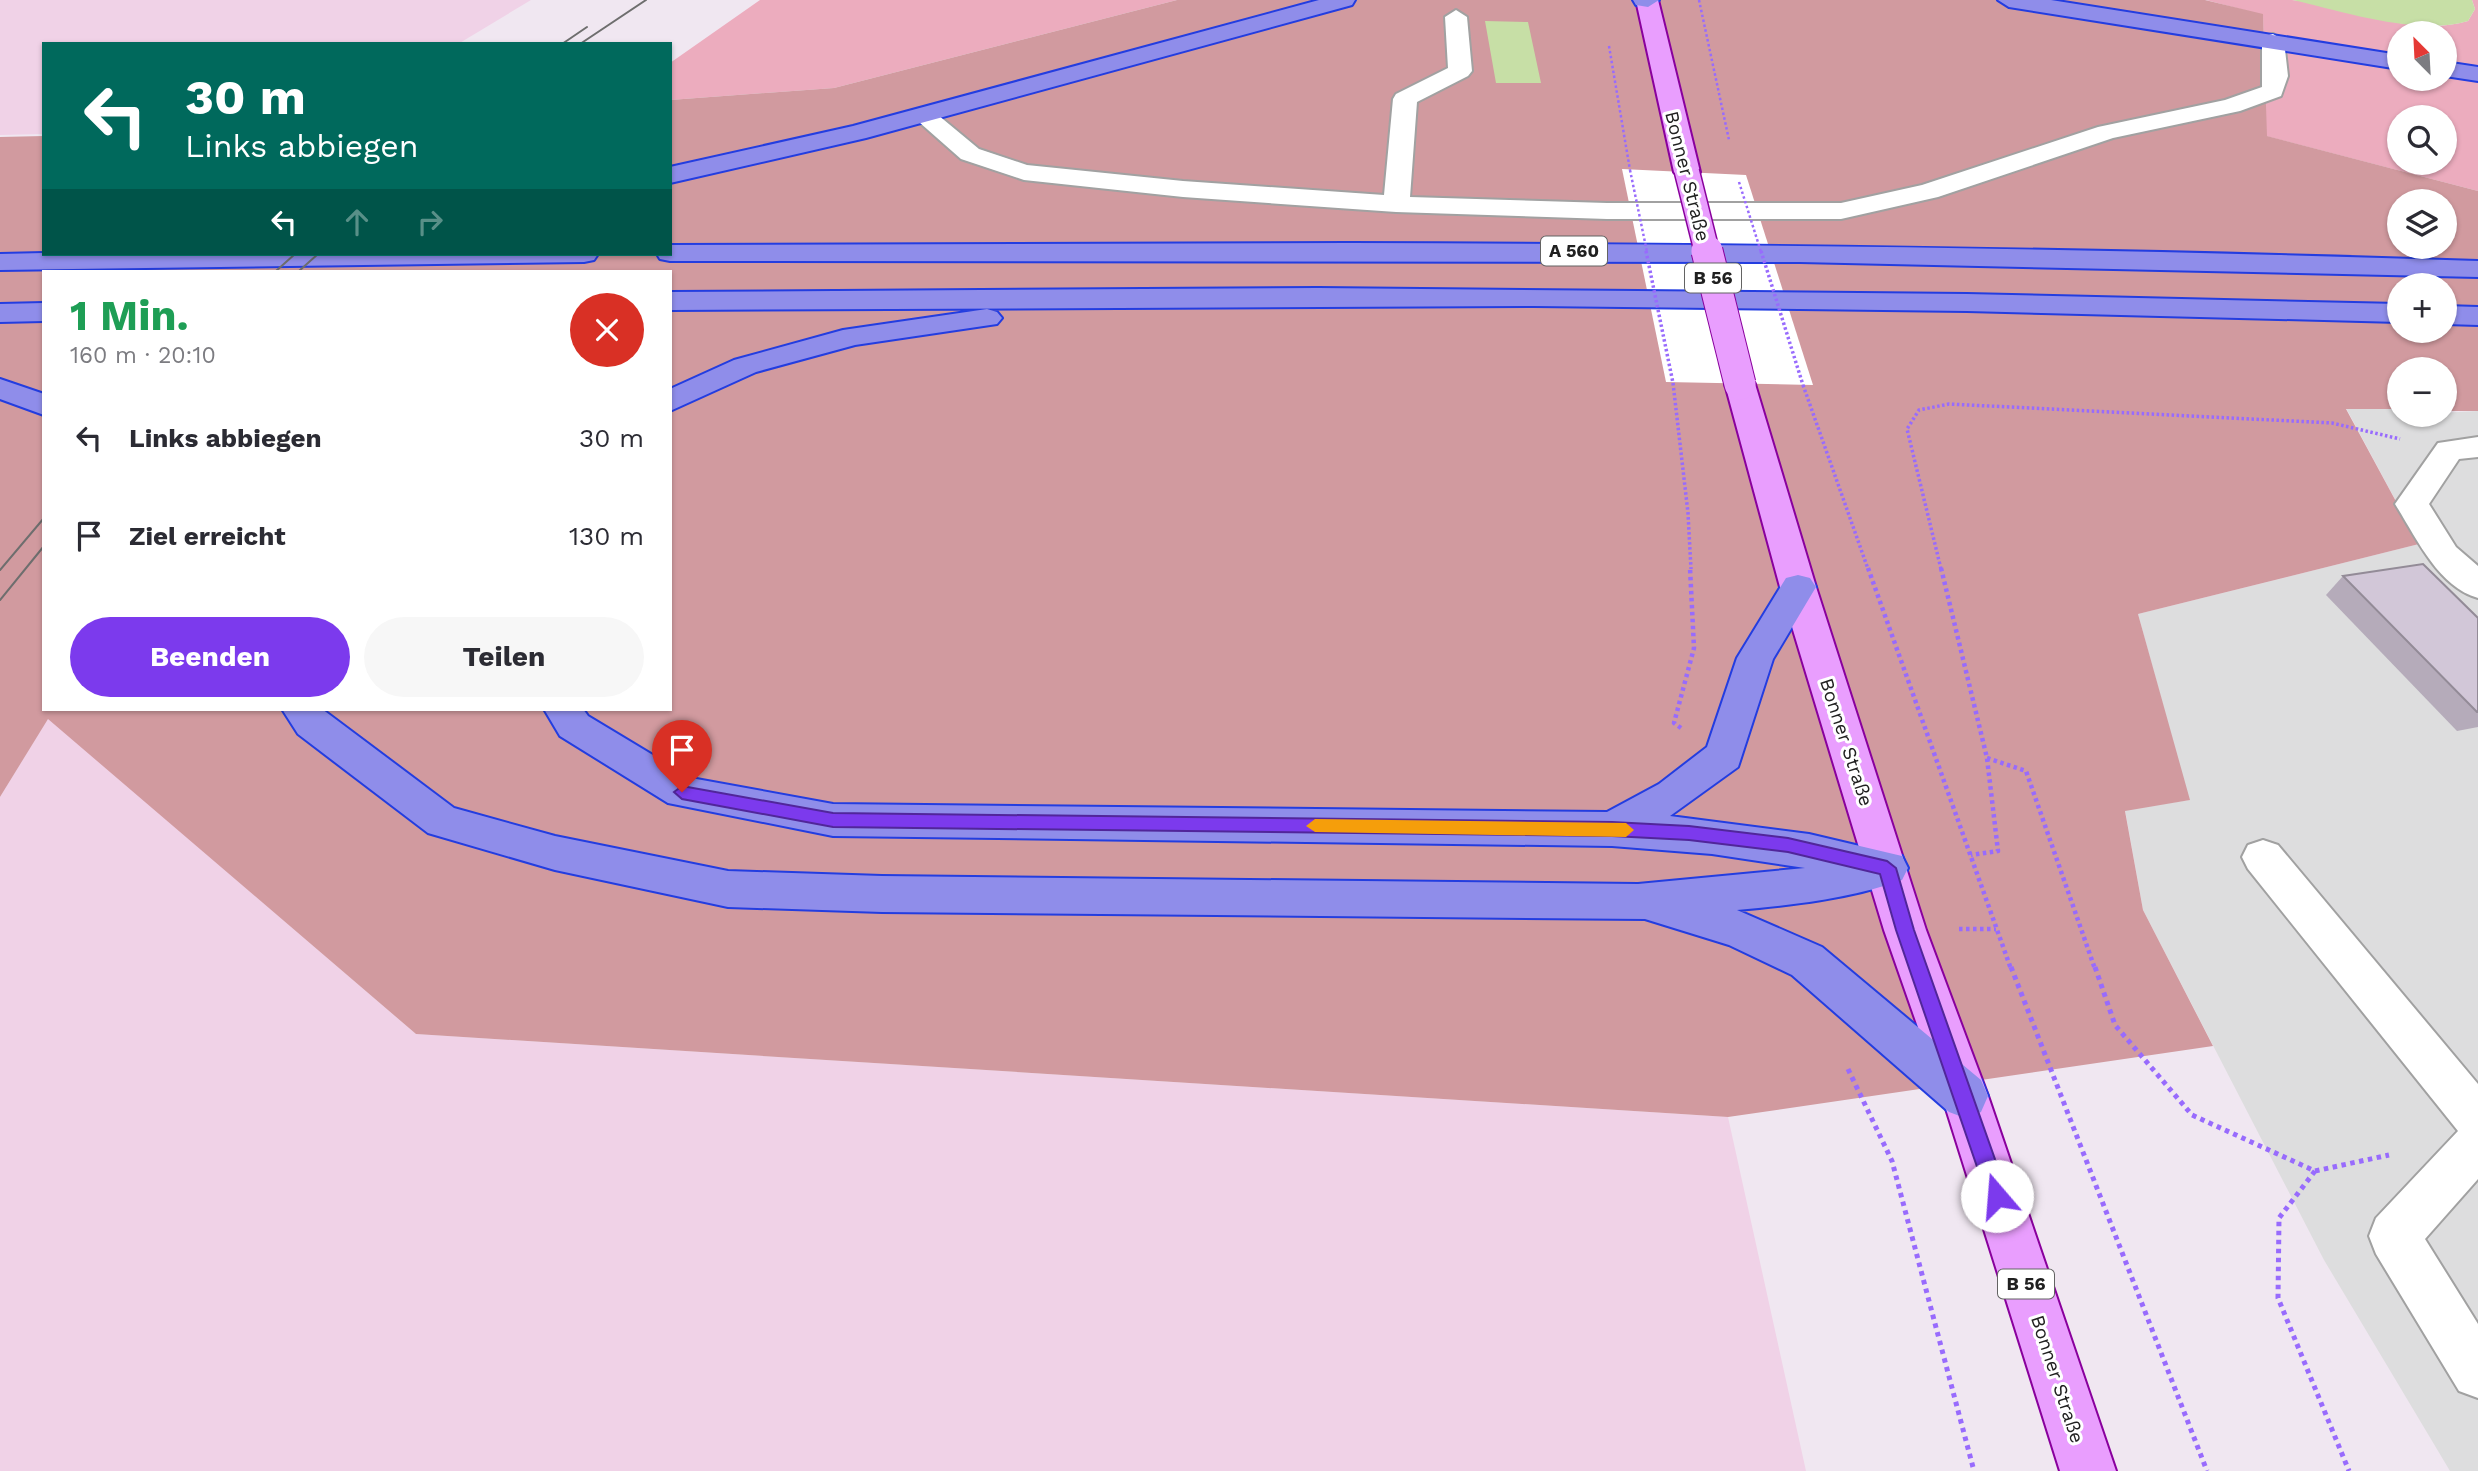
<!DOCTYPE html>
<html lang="de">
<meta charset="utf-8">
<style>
:root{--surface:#fff;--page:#f7f7f7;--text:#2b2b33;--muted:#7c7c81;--accent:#7c3aed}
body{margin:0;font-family:"Work Sans",sans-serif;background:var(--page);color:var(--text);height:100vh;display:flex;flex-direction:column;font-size:26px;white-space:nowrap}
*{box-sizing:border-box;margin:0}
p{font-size:23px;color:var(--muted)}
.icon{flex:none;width:38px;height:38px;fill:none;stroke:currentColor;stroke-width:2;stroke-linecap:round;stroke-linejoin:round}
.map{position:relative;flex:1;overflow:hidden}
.side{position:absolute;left:42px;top:270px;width:630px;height:441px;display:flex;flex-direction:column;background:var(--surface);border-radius:0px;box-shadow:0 2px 5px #0004}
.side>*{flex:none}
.hud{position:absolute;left:42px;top:42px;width:630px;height:214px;border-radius:0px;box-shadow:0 2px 5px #0004;background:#00695c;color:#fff;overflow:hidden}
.needle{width:46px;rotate:336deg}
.fabs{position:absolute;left:2387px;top:21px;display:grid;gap:14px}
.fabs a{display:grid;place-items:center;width:70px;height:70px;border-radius:50%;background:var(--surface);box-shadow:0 2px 5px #0004;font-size:35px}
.pin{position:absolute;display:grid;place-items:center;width:60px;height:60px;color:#fff;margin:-72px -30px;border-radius:50% 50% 50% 0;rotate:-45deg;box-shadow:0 0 7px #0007}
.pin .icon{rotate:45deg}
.me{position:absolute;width:77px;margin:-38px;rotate:342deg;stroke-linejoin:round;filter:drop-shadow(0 0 5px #0008)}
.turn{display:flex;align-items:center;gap:24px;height:147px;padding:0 28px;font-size:32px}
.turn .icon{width:91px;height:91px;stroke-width:2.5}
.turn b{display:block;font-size:49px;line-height:60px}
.lanes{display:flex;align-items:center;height:66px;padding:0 28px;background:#0003;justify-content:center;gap:35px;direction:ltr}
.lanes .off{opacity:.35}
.round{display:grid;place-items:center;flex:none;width:74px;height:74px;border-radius:37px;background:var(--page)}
.overview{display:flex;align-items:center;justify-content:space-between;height:119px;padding:0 28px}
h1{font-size:42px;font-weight:700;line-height:52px;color:#1e9e55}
.primary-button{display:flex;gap:14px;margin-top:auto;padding:14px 28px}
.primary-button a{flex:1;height:80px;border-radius:42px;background:var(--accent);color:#fff;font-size:28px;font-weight:700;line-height:80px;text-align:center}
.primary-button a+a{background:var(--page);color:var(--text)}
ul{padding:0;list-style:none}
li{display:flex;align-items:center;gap:21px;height:98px;padding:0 28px}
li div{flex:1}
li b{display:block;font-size:26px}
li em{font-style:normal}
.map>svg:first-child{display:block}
</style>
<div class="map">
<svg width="2478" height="1471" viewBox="0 0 2478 1471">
<rect width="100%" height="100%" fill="#f0e7f1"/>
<path fill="#ddddde" d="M2346,408L2399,409V415L2478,411V1471H2450L2324,1260L2143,910L2125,810L2189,800L2138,614L2419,544Z"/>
<path fill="#f0d2e7" d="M0,0H531L458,44H44V134L0,135Z
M48,718L416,1034L1728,1117L1806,1471H0V797Z"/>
<path fill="#ecacbe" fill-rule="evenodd" d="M760,0H1177L834,88L670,100V63Z
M2206,0C2234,0 2264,0 2292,0C2350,6 2410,38 2468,21L2475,9L2472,0H2478V191L2266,136L2263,15ZM2399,33H2445V79H2399ZM2399,117H2445V163H2399Z"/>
<path fill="#d19a9f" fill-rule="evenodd" d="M1177,0H2205L2263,14L2267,136L2478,191V411H2445V369H2399V409H2346L2419,544L2138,614L2190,800L2125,811L2143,910L2213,1046L1728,1117L416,1034L48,719L0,797V137L44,136V254H670V100L834,88ZM2399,201H2445V247H2399ZM44,271H670V709H44ZM2399,285H2445V331H2399Z"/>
<path fill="#c7dfa6" d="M2293,0H2472L2475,9L2468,21C2418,36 2344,12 2293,0Z
M1485,21L1528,22L1541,83H1496Z"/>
<path fill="#fff" d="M1622,169L1746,175L1813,385L1666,382Z"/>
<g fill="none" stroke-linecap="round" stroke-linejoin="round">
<g stroke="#a1a1a1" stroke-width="4">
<path id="minor" d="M1456,10L1467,17L1472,71L1468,76L1417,102L1410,197L1607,203H1841L1922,185L2098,127L2225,100L2262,87V41L2265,36L2273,34L2284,41L2288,76L2281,96L2240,111L2113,138L1938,197L1841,219H1607L1396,212L1183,197L1024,180L961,159L911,115L914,110H932L979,149L1027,165L1183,181L1384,195L1393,99L1396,94L1448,68L1445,17Z
M2478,437V457L2459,459L2429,504L2456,547L2478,566V598C2438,587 2416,537 2395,504L2438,443Z
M2263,840L2278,845L2478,1084V1179L2425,1239L2478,1324V1398L2459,1391L2376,1254L2369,1236L2376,1218L2458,1131L2248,869L2242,857L2248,845Z"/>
</g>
<g stroke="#89009d" stroke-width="4">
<path id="major" d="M1636,0H1658L1700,172L1696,177H1678L1674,172Z
M1740,375L1751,377L1755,384L1816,587L1926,930L1988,1096L2116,1471H2060L1942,1096L1884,930L1780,587L1725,384L1729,377Z"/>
</g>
<g stroke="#233de0" stroke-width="4">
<path id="highway" d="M1319,0H1355L1352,5L866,138L670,183V167L853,126Z
M1633,0H1659L1648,7L1636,5Z
M1998,0H2051L2399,55V69L2009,7Z
M2445,62L2478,67V81L2445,76Z
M1348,243C1725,244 2101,248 2478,261V277L1800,262L670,261L660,259L657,254H670V245Z
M0,254L44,253L598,254L594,260L584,262L0,270Z
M1318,288L1967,294L2399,304V322L1967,311L1534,306L670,310V292Z
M44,303V321L0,322V304Z
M2445,306L2478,307V325L2445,324Z
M987,309L997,312L1002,318L997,324L855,345L756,372L670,411V389L734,360L843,330Z
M0,379L44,394V415L0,399Z
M1798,575L1810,578L1816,587L1773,659L1738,767L1670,816L1809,834L1902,856L1908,868L1902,880C1849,899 1792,905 1737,910L1822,947L1981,1080L1988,1096L1981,1112L1965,1118L1949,1112L1792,975L1729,945L1645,919L882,912L728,907L555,870L428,833L298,734L282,709H322L454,808L555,836L728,871L882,876L1638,884L1805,868L1712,854L1612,846L833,836L668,803L560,736L544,709H583L588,716L691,778L833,804L1607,812L1659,784L1707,747L1737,658L1786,578Z"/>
</g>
<path stroke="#986bfd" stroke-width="2.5" stroke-dasharray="2.5 2.5" stroke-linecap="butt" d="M1699,0L1729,140
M1609,46L1630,170"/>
<path stroke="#986bfd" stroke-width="3.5" stroke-dasharray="2.5 2.5" stroke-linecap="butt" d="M1673,383L1688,513L1691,569
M1803,385L1868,569
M1941,569L1907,429L1919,410L1949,404L2332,423L2400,439"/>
<path stroke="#986bfd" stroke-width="4.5" stroke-dasharray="3.5 3.5" stroke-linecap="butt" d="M1868,568L2011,969
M1941,568L1987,758L1998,851L1971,855
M1681,728L1674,723L1694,648L1690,568
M1987,758L2026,771L2095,969
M1959,929H1996"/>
<path stroke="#986bfd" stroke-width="5" stroke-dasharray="4.5 4.5" stroke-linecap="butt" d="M2011,967L2207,1471
M2095,967L2115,1025L2192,1115L2315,1171L2389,1155
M1848,1069L1892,1161L1974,1471
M2315,1171L2279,1218L2278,1298L2349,1471"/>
<use href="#minor" fill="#fff" fill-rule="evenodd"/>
<use href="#major" fill="#e99efe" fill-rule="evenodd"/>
<use href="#highway" fill="#8f8dea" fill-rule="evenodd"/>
<path stroke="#6e6e6e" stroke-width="2" d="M562,44L587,27
M580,44L646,0
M276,271L295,254
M299,271L318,254
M0,570L44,518
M0,600L44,546"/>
<g stroke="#89009d" stroke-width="27" stroke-linecap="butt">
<path id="major-bridge-far1" d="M1687,172L1707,252"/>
</g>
<g stroke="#89009d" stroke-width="33" stroke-linecap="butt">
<path id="major-bridge" d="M1707,251L1740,384"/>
</g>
<path stroke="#986bfd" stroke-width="2.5" stroke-dasharray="2.5 2.5" stroke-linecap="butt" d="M1630,170L1647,252
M1739,182L1761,252"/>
<path stroke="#986bfd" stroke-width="3.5" stroke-dasharray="2.5 2.5" stroke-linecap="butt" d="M1646,251L1673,383
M1761,251L1803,385"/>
<use href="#major-bridge-far1" stroke="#e99efe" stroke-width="24"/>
<use href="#major-bridge" stroke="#e99efe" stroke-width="31"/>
</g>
<path fill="#b5abba" d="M2343,576L2478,618V727L2457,731L2326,595Z"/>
<path fill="#d2c7d8" stroke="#938b97" stroke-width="2" d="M2423,564L2478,618V712H2477L2343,576Z"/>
<path fill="#7c3aed" stroke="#51269a" stroke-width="2" d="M682,786L833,813L1612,822L1689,826L1788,838L1887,861L1896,868L1914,930L2008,1196L2005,1203L1997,1206L1990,1203L1987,1196L1896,930L1880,874L1788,852L1689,840L1612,836L833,827L682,799L674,792Z"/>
<path fill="#f59e0b" d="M1315,819L1626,823L1634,830L1626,837L1315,832L1306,826Z"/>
<g text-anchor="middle" stroke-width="6" stroke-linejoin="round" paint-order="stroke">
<g fill="#fff" stroke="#636363" stroke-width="2">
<rect x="1541" y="236.5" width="66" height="29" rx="5"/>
<rect x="1685" y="263.5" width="56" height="29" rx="5"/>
<rect x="1998" y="1269.5" width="56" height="29" rx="5"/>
</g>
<g font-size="18" font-weight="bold" fill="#202020">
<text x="1574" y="257">A 560</text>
<text x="1713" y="284">B 56</text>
<text x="2026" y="1290">B 56</text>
</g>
<g font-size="19" fill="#202020" stroke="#fff">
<text transform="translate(1688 176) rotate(76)" y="7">Bonner Straße</text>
<text transform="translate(1847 742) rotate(72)" y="7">Bonner Straße</text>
<text transform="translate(2058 1379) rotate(72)" y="7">Bonner Straße</text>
</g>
</g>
</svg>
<div class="fabs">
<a><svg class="needle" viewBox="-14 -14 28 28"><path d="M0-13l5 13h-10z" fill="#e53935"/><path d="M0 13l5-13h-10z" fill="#7c7c81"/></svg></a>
<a><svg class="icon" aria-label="search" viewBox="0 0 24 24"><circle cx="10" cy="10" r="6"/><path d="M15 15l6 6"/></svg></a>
<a><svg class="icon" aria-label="layers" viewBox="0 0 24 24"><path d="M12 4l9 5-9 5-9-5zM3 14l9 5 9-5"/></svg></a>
<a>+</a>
<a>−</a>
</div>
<div class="pin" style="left:682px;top:792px;background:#d93025"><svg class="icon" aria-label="arrive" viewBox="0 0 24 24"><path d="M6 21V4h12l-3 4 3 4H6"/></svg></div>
<svg class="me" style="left:1997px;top:1196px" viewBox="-20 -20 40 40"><circle r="19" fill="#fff"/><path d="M0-13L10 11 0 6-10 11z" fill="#7c3aed"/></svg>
<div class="hud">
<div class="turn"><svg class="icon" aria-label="left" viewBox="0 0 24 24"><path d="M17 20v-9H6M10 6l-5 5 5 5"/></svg><div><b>30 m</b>Links abbiegen</div></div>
<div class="lanes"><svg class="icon" aria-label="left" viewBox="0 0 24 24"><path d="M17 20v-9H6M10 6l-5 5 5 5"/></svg><svg class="icon off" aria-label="ahead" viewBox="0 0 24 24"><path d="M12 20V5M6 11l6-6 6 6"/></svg><svg class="icon off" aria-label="right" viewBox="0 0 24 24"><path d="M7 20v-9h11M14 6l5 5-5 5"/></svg></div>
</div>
<section class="side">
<div class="overview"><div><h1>1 Min.</h1><p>160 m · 20:10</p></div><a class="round" style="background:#d93025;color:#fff"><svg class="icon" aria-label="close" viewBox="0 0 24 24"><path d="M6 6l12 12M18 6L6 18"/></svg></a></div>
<ul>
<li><svg class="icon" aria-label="left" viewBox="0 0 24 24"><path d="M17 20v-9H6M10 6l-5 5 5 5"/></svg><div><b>Links abbiegen</b></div><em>30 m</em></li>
<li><svg class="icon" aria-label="arrive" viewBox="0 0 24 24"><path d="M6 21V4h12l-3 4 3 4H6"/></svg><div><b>Ziel erreicht</b></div><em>130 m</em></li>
</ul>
<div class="primary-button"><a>Beenden</a><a>Teilen</a></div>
</section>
</div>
